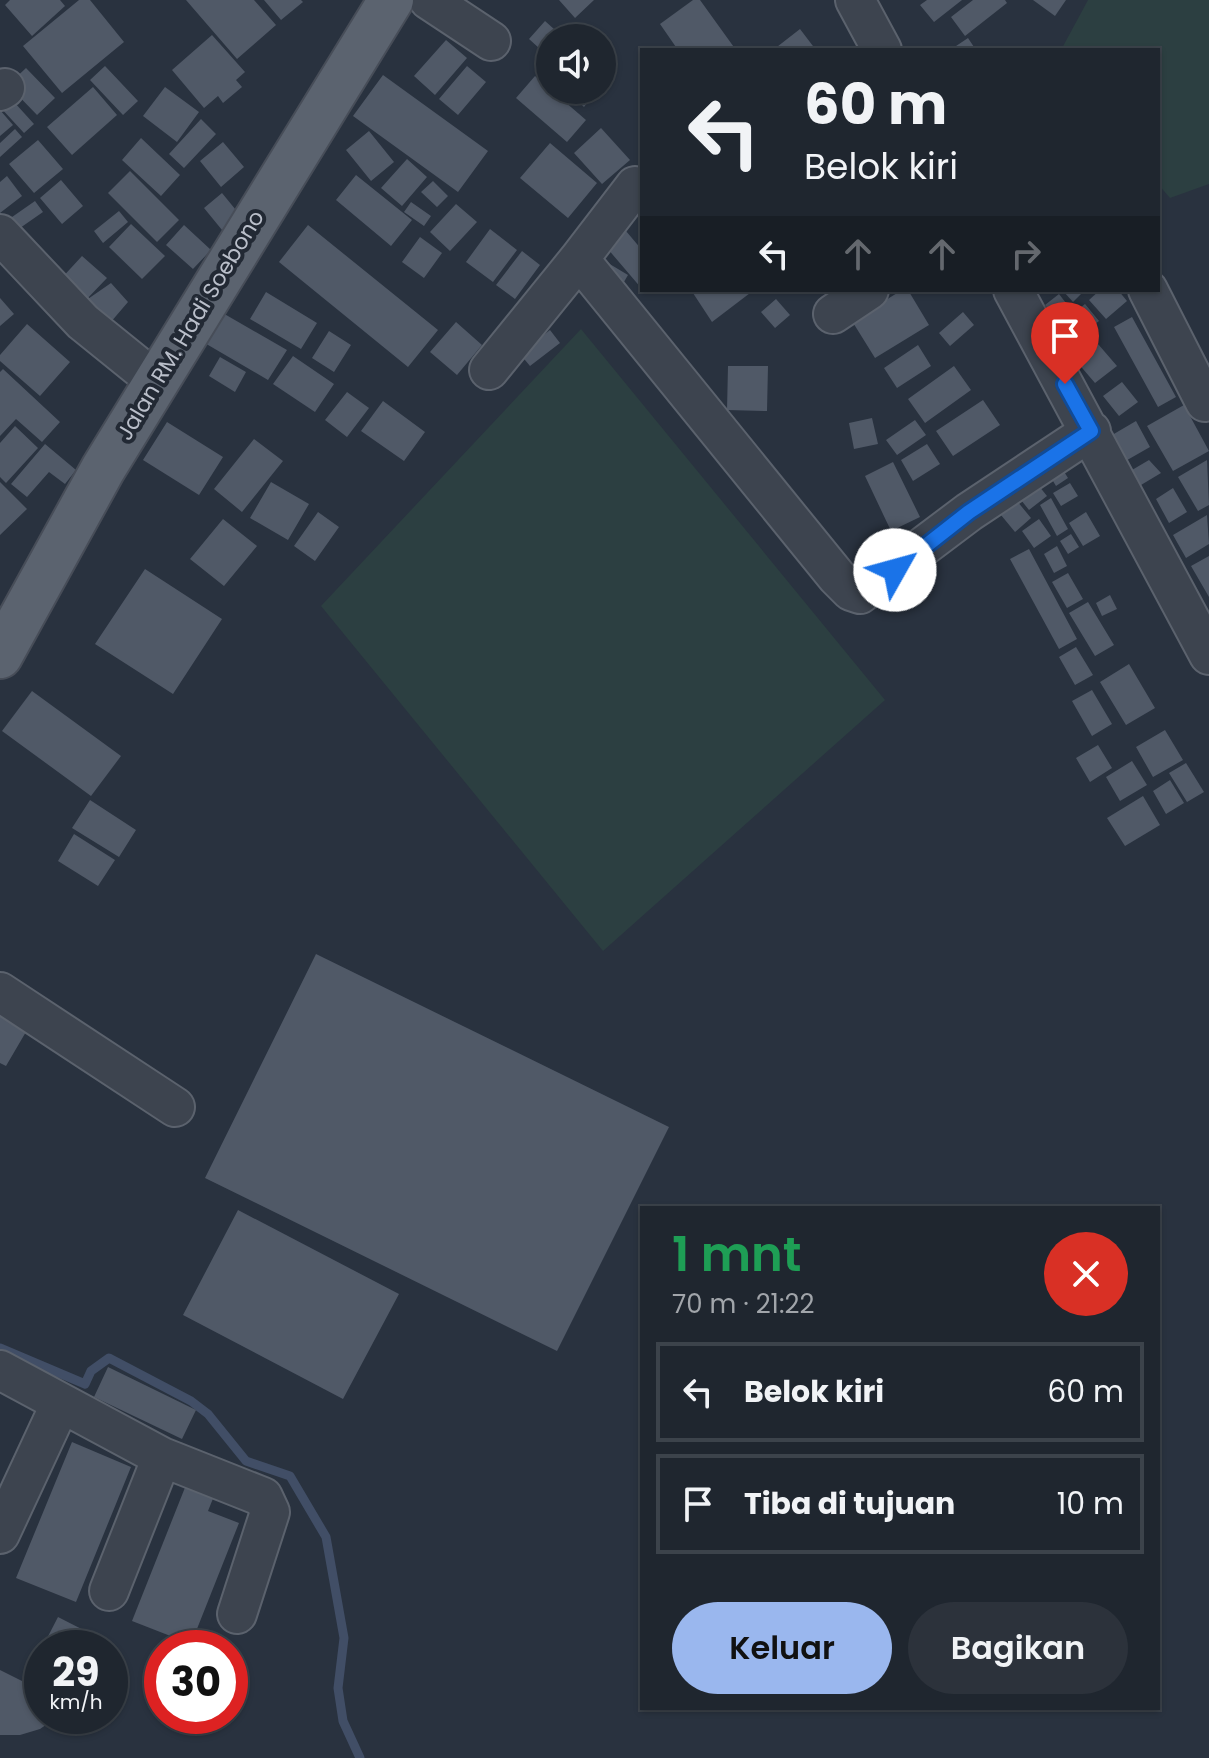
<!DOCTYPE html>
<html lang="id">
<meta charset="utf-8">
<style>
:root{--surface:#1f262f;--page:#2c323b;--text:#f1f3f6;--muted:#a1a5aa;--line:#3c434b;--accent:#9ab7ee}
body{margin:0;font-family:Poppins,sans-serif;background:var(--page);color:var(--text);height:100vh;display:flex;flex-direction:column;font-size:30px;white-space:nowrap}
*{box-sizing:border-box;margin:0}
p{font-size:26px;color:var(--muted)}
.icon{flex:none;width:44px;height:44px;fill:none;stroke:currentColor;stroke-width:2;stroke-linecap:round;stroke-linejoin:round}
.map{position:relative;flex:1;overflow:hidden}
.drawer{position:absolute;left:640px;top:1206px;width:520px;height:504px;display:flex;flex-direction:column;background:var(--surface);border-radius:0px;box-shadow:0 2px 6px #0004,0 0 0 2px var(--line)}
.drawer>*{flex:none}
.hud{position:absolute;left:640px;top:48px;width:520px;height:244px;border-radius:0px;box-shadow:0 2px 6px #0004,0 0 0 2px var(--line);background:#1f262f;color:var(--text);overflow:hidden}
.buttons{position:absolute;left:536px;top:24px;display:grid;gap:16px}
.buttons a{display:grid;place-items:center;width:80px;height:80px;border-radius:50%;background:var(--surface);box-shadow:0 2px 6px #0004,0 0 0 2px var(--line);font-size:40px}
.speed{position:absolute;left:24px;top:1630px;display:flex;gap:16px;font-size:40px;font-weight:700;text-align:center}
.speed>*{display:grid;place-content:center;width:104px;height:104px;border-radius:50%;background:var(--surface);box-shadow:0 2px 6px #0004,0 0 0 2px var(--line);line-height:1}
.speed small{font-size:20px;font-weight:400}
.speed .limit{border:12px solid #d22;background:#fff;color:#111}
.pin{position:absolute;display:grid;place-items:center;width:68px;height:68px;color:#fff;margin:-82px -34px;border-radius:50% 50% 50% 0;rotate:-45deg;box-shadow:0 0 8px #0007}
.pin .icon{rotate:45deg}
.me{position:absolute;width:88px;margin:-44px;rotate:52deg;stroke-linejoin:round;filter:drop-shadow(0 0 6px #0008)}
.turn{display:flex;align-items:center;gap:28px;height:168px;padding:0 32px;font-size:36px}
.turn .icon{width:104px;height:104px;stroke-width:2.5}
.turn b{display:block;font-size:56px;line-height:68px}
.lanes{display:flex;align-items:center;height:76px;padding:0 32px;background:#0003;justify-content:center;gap:40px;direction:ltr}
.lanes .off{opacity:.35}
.round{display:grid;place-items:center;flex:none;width:84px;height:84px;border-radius:42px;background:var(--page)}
.overview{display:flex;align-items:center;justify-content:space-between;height:136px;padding:0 32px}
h1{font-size:48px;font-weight:600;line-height:60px;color:#1e9e55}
.primary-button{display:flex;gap:16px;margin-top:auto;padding:16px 32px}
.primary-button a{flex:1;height:92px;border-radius:48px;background:var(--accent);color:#111;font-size:32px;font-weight:600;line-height:92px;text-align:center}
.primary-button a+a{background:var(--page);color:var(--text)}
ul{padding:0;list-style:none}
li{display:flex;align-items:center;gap:24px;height:100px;margin:0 16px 12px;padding:0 16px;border:4px solid var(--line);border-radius:0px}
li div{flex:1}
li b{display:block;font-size:30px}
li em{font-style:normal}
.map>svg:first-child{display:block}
</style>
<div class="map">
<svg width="1209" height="1758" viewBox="0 0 1209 1758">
<rect width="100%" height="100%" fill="#29323f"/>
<path fill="#2c3f41" d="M1088,0H1209V184L1170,198L1158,184V50H1061Z
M581,329L885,700L603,951L321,606Z"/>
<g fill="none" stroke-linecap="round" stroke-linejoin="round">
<path stroke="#414e66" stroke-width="9" d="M0,1348L85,1384L91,1371L109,1358L191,1401L208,1414L246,1461L290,1476L326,1537L344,1638L338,1688L343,1721L360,1758"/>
</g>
<path fill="#505967" d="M10,0H60L65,6L32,36L5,5Z
M79,0H90L124,42L62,93L23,46Z
M186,0H254L276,25L237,59Z
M264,0H301L303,2L281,20Z
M559,0H594L575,18Z
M693,0H700L736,50H678L660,24Z
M927,0H962L934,22L920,5Z
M973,0H1005L1007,3L965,36L951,17Z
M1033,0H1066L1055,16Z
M545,21L564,38H550V58L529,39Z
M800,29L816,50H773Z
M212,35L245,72L236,80L242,87L223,103L218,96L204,108L172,70Z
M968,38L976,50H950Z
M446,40L467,58L435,95L414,76Z
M105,66L138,101L123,115L90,80Z
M467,66L486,82L458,115L439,99Z
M602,66L611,73L602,84Z
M26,68L55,98L37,115L8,85Z
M383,75L488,151L458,192L353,116Z
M535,76L586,120L567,142L516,98Z
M93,87L117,115L72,155L47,127Z
M165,87L199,112L177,142L143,116Z
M566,90H597L584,107Z
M5,92L34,124L24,133L0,107Z
M0,110L13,125L0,136Z
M201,119L216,134L184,168L169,154Z
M601,128L630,160L602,184L574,153Z
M15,129L22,137L0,157V143Z
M369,131L394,162L371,181L346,150Z
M141,138L180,175L161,196L122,160Z
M38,140L63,169L34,193L9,164Z
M223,142L244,167L221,187L200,161Z
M550,143L597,183L568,218L520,178Z
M407,159L427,177L402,206L381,188Z
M130,171L179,220L157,242L108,193Z
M356,175L412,220L391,246L336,200Z
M7,176L22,196L0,213V182Z
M61,180L83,206L62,224L40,198Z
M433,181L448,196L437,207L421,192Z
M222,193L240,215L222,230L204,208Z
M35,201L43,212L10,235L2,224Z
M411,202L431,216L424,226L404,212Z
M456,204L477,222L450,251L430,232Z
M119,211L128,222L103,243L94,231Z
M131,224L165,256L142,279L109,247Z
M184,225L211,250L193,269L166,245Z
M308,225L438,330L408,367L279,262Z
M490,229L517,250L493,282L466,262Z
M626,231L642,250V289L607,248Z
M420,237L442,253L424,278L402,262Z
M522,251L540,265L515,299L496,285Z
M82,256L107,278L85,301L111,283L128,302L110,323L59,281Z
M603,260L628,275L621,287Z
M691,290H754L712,322Z
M902,290H908L929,325L875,358L852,321Z
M1067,290H1085L1073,302L1064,292Z
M1100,290H1118L1127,301L1106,319L1089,300Z
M266,292L317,323L301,349L250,319Z
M1059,294L1069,307L1055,318L1045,305Z
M0,298L14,314L0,326Z
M776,299L790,315L775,328L761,312Z
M1085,304L1099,321L1060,351L1047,333Z
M221,312L287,350L268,380L203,342Z
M963,312L974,325L950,346L939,333Z
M1132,317L1176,397L1158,407L1114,327Z
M456,322L482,345L457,375L430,352Z
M27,324L70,362L40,396L0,361V355Z
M550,330L560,343L530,366L520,354Z
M329,331L351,345L334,372L312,358Z
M1098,344L1117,366L1095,383L1077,362Z
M918,345L931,366L897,388L884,368Z
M293,356L334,384L315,412L273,384Z
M220,357L246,372L235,392L209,376Z
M728,366H768L767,411L727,410Z
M954,366L971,390L925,423L908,399Z
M3,369L60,422L42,442L16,419L0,436V372Z
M1122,382L1138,402L1119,416L1103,396Z
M347,392L369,408L347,437L325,420Z
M983,400L1000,425L953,456L936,431Z
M383,401L425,432L404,461L361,431Z
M1184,405L1209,451L1173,471L1147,426Z
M872,418L878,444L854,449L849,423Z
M915,420L926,435L897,455L886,440Z
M1136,421L1150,447L1122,463L1107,438Z
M167,422L223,457L199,495L143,460Z
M15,426L38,448L6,483L0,477V443Z
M254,439L283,461L242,512L214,489Z
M45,444L76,470L65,484L49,472L27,497L11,484Z
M927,444L940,464L913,481L901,460Z
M1056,459L1068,478L1056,486L1044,466Z
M1149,460L1161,473L1141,485L1132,470Z
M1207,460L1209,505L1198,511L1178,477Z
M893,462L920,517L891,531L865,476Z
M1035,481L1047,496L1029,510L1017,495Z
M0,482L27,509L0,535Z
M271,482L309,504L288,540L250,518Z
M1070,483L1078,496L1061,506L1053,493Z
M1173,488L1187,512L1169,523L1156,499Z
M1012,495L1031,518L1015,532L996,509Z
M1051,498L1068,529L1057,536L1040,505Z
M318,512L339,527L315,561L294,546Z
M1086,512L1100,536L1083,546L1069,523Z
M1207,515L1209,544L1186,558L1173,535Z
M223,519L257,546L224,586L190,559Z
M1039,519L1051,536L1034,548L1022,531Z
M1071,534L1079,547L1068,554L1060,541Z
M1057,546L1067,566L1054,573L1044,554Z
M1029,549L1077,639L1059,649L1010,559Z
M1209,556V597L1191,566Z
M145,569L222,619L173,694L95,644Z
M1068,573L1083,599L1067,608L1052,582Z
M1110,595L1117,609L1102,616L1096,603Z
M1088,602L1114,645L1095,656L1069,613Z
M1076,647L1093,675L1075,685L1059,657Z
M1129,664L1155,708L1126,725L1100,682Z
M1092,690L1112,724L1092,736L1072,701Z
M32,691L121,756L91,796L2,731Z
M1165,730L1183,760L1153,777L1136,747Z
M1098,745L1112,768L1090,782L1076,758Z
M1132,761L1147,785L1120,801L1106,777Z
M1186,763L1204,792L1187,802L1169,773Z
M1170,780L1184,803L1166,814L1153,791Z
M1143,796L1160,825L1125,846L1107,818Z
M90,800L136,830L119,857L72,828Z
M74,834L115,860L98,886L58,861Z
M316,954L669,1127L557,1351L205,1178Z
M0,1007L30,1025L6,1066L0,1063Z
M238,1210L399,1294L343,1399L183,1315Z
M108,1367L196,1410L182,1439L94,1397Z
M72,1442L131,1467L76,1602L16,1578Z
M186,1485L214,1496L208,1511L239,1523L191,1644L132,1621Z
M58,1617L109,1643L107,1648H42Z
M42,1649V1716H59L40,1729L20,1735H0V1670L24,1682Z"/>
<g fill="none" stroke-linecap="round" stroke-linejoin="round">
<g stroke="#5b626d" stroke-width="42">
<path id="minor" d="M429,0L491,41
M855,0L882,50
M0,91L5,88
M0,234L83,322L156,381
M579,259L635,186
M1013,290L1209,655
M1148,290L1205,402
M833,314L869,290
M489,370L579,259L837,577L851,591L860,594L969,512L1091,431
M0,992L175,1107
M0,1370L162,1457L263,1497L270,1512L237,1614
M0,1534L60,1405
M109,1591L162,1457"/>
</g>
<g stroke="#474d58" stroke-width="48">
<path id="major" d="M0,656L103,469L391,0"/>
</g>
<use href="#minor" stroke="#3d444f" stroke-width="38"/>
<use href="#major" stroke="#5b636f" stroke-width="44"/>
</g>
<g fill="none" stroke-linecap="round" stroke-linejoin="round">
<g stroke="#114b97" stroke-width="20">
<path id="route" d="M895,570L969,512L1091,431L1065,384"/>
</g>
<use href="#route" stroke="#1a73e8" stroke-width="14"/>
</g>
<g text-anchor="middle" stroke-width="8" stroke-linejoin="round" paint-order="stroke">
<g font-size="22" fill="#babfca" stroke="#222934">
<text transform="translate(190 325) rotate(-59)" y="8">Jalan RM. Hadi Soebono</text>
</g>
</g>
</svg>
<div class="buttons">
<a><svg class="icon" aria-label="sound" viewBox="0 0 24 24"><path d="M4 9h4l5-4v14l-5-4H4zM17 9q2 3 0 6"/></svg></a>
</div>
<div class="speed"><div>29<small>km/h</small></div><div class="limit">30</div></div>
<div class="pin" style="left:1065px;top:384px;background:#d93025"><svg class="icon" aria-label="arrive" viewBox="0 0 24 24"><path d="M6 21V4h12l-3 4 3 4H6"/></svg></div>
<svg class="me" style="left:895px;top:570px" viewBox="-20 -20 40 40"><circle r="19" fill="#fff"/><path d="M0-13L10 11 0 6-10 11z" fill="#1a73e8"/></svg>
<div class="hud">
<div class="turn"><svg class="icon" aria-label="left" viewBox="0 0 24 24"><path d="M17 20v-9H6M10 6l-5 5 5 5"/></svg><div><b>60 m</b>Belok kiri</div></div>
<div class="lanes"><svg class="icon" aria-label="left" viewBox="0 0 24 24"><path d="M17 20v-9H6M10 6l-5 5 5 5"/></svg><svg class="icon off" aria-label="ahead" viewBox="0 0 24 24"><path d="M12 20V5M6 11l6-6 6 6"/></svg><svg class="icon off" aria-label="ahead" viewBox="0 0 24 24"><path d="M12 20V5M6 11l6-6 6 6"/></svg><svg class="icon off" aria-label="right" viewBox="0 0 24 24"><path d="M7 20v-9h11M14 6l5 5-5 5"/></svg></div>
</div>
<section class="drawer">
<div class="overview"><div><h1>1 mnt</h1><p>70 m · 21:22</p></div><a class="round" style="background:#d93025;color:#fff"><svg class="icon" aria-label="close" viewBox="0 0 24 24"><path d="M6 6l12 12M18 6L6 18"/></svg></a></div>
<ul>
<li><svg class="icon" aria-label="left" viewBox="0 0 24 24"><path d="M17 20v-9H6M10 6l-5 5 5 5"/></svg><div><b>Belok kiri</b></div><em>60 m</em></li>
<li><svg class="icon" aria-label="arrive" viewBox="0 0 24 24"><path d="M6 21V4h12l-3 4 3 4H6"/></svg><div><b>Tiba di tujuan</b></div><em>10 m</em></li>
</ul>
<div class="primary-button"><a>Keluar</a><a>Bagikan</a></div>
</section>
</div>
